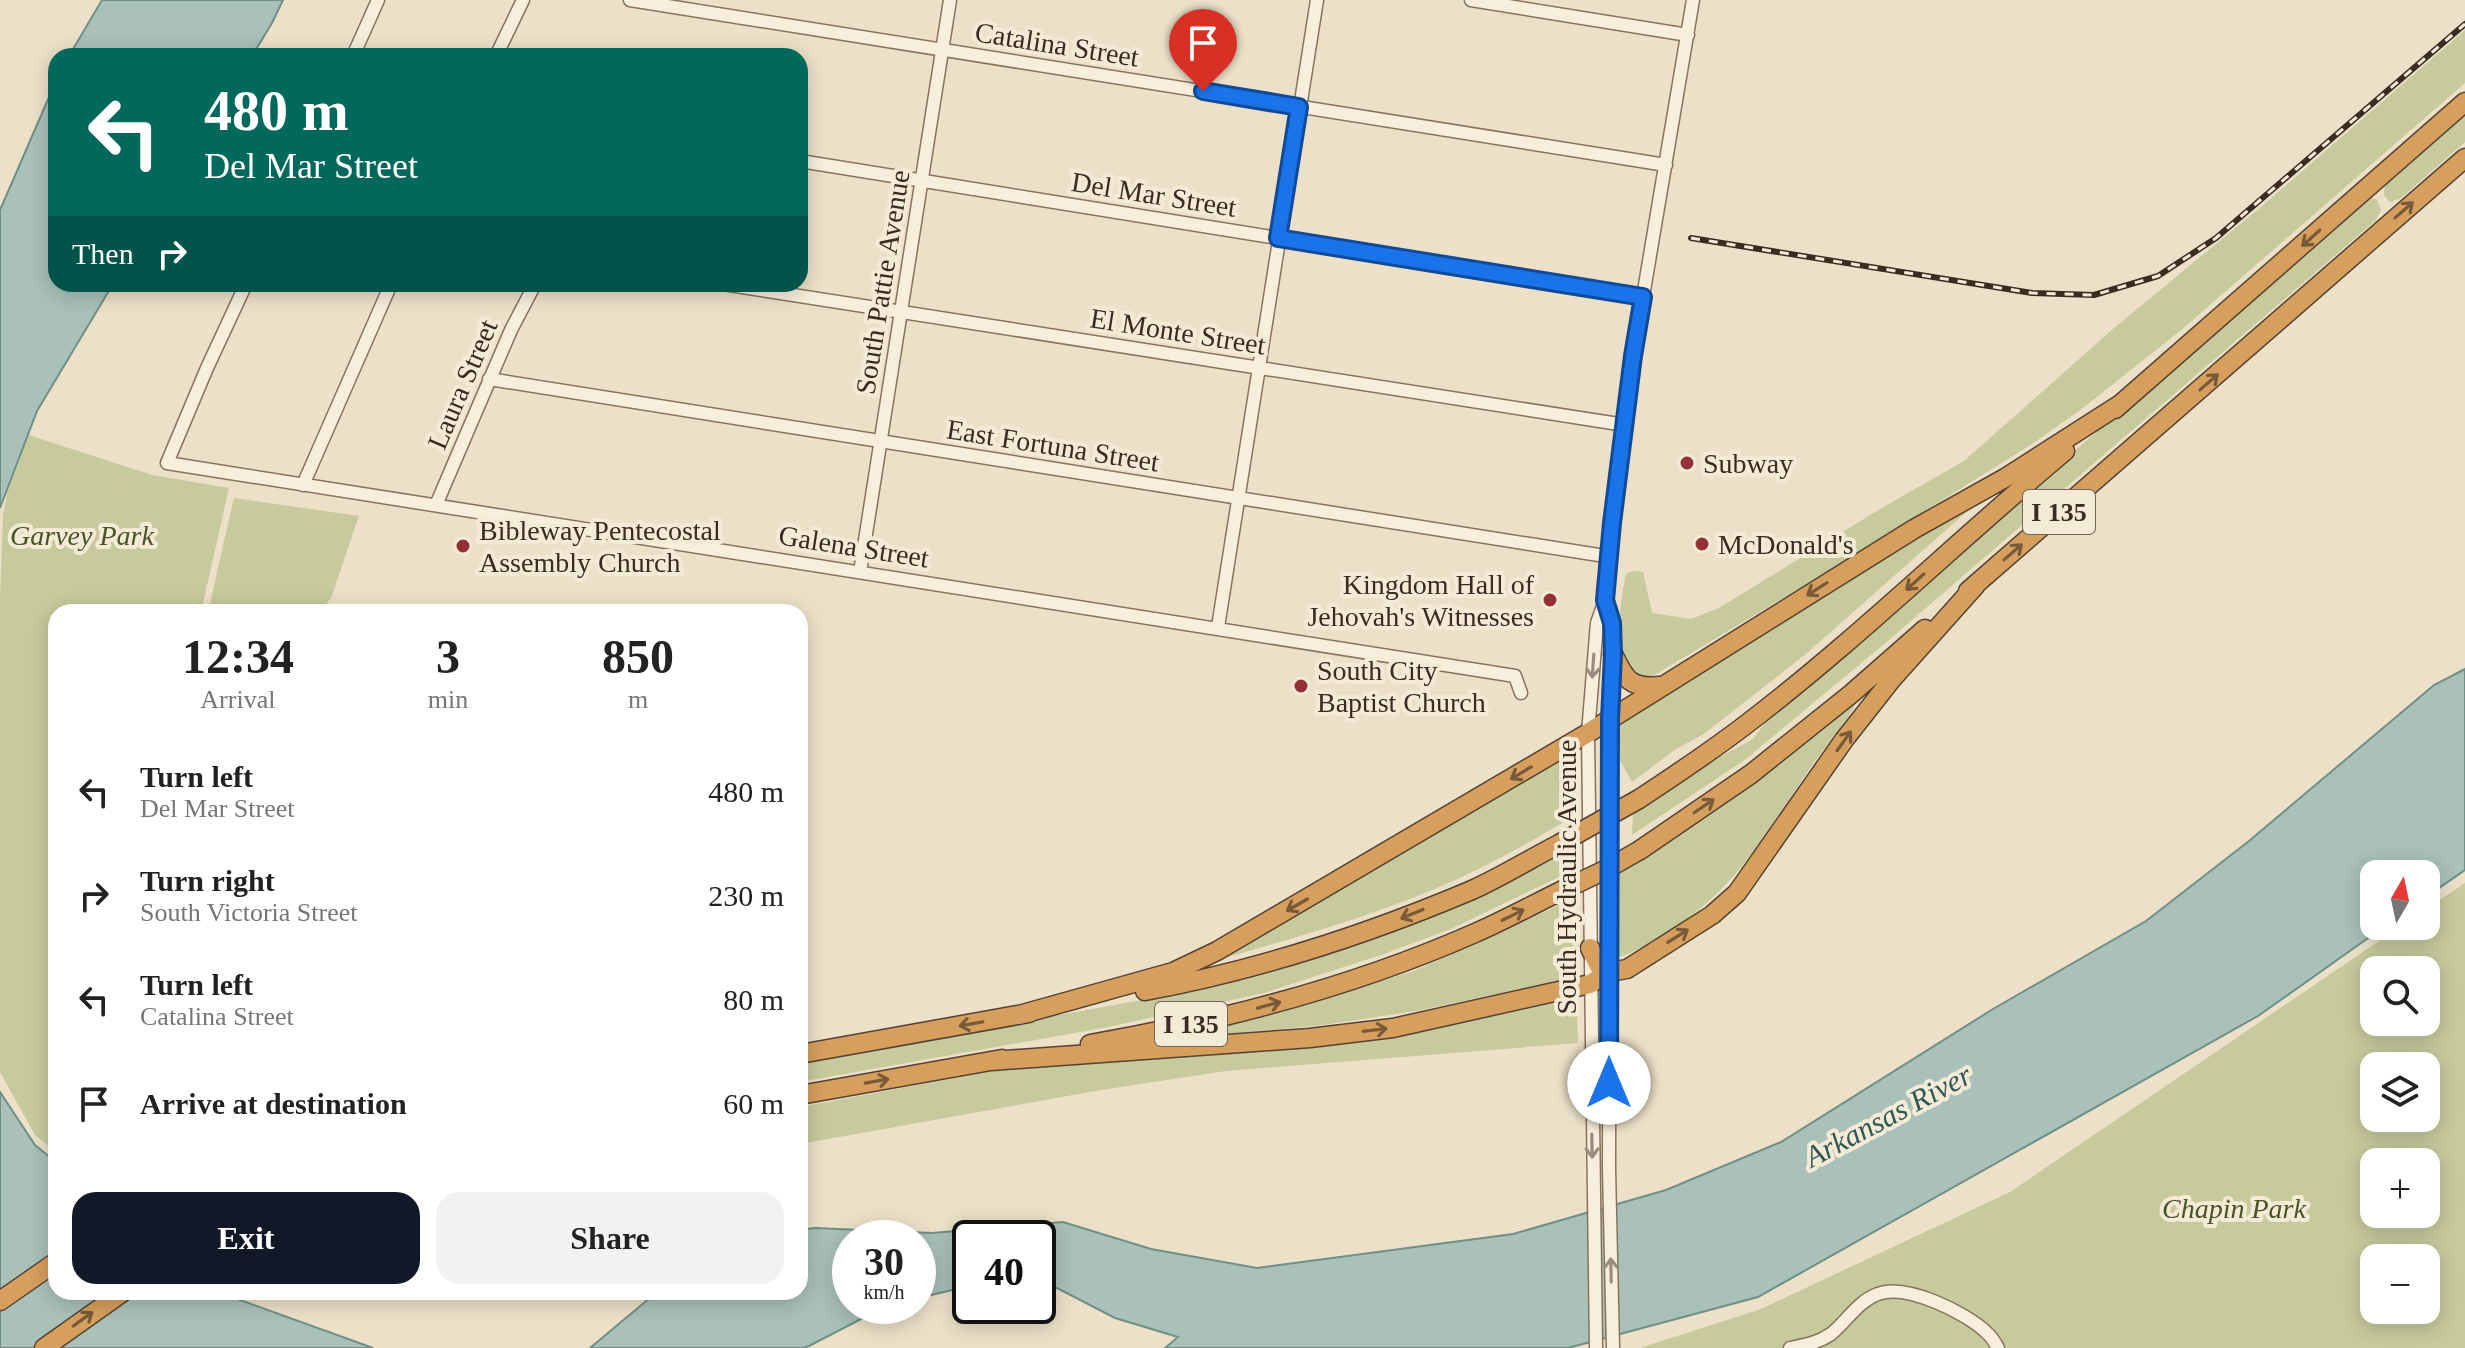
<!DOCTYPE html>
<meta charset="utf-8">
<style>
:root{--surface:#fff;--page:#f2f2f2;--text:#222;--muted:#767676;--accent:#111827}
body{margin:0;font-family:"Times New Roman",serif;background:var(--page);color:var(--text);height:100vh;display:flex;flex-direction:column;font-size:30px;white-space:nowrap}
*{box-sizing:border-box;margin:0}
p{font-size:26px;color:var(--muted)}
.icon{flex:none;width:44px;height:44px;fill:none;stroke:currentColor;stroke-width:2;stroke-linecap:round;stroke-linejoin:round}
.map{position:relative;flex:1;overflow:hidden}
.panel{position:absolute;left:48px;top:604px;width:760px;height:696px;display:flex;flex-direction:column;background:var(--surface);border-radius:24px;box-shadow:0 4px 20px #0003}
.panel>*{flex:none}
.top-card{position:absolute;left:48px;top:48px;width:760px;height:244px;border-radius:24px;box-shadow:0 4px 20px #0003;background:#00695c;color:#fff;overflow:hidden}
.needle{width:52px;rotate:9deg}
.tools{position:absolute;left:2360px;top:860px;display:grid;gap:16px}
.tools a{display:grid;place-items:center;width:80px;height:80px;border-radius:16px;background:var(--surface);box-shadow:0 4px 20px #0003;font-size:40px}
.speed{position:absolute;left:832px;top:1220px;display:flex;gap:16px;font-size:40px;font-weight:700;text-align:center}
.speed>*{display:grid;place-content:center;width:104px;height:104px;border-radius:50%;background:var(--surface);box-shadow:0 4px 20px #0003;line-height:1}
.speed small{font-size:20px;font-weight:400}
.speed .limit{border:4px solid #111;border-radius:12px;background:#fff;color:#111}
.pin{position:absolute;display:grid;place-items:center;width:68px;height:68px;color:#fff;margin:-82px -34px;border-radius:50% 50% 50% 0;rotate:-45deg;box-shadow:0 0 8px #0007}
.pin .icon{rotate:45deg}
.me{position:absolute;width:88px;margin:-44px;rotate:0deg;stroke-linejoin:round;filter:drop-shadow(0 0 6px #0008)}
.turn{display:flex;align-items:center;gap:28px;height:168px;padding:0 24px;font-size:36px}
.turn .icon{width:104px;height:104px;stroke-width:2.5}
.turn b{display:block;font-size:56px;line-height:68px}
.then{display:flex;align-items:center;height:76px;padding:0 24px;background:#0003;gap:16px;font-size:30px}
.eta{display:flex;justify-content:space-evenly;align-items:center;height:136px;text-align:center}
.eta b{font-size:48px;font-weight:600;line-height:56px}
.primary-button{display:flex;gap:16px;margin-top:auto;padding:16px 24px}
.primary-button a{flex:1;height:92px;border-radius:24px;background:var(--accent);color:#fff;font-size:32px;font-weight:600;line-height:92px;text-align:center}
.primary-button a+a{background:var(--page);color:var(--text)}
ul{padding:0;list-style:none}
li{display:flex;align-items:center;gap:24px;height:104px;padding:0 24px}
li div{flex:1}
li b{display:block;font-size:30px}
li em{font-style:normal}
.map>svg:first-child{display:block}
</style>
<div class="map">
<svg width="2465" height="1348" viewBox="0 0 2465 1348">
<rect width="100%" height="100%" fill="#ece1c8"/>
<path fill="#c6ca9c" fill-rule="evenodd" d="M2465,30V83L2180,331L2083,408L2032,444L1843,562L1658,673L1649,677C1643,676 1636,675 1631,671C1612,656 1621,596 1626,574L1633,571L1643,572L1652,613L1691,619L1719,608L1880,509L1964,461L2114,328L2262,206Z
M2465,114V142L2401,198L2390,202L2384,195L2385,181Z
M2369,197L2377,200L2381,210L2375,221L1883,645L1746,759L1632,835L1633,810L1705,765L1753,739L1775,709Z
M29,435L152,475L229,488L201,612H56V1152L35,1135L0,1072V598L3,515L8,488Z
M234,498L359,516L331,598L320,612H208Z
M1980,500L1807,653L1704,734L1676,749L1632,782L1616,753L1615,723L1934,525Z
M1860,695C1848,723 1824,747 1808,771C1762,839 1732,896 1657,938C1645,945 1633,953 1619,957L1615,875L1713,811L1783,760Z
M1574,750C1577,776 1573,796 1566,821C1542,834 1520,848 1496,860C1407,907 1309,934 1213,961Z
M1562,852L1563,875L1451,929L1381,955L1264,993L1108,1027L800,1082V1062L1175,994Z
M2465,883V1348H1640L1761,1309L2010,1192L2401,926H2426V909ZM2374,970H2426V1022H2374ZM2374,1066H2426V1118H2374ZM2374,1162H2426V1214H2374ZM2374,1258H2426V1310H2374Z
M1564,903C1582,927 1583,951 1571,978L1416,1011L1323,1025L1204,1036L1205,1032L1313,1002L1414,971Z
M1561,1001L1577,1013L1578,1043L1226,1071L1101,1090L800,1144V1107L1021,1066L1410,1032Z"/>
<path fill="#a9c1b9" stroke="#708f87" stroke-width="2" d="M102,0H283L272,23L252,56H69Z
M56,81V284H113L37,411L0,508V210Z
M2465,669V870L2426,897V874H2374V926H2385L2258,1016L1758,1297L1568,1348H1165L1178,1337L1115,1318L1057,1288H1038V1238H970V1286L918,1298V1238H850V1306H886L809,1346L803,1348H590L657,1292H800V1230L815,1228L932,1233L1063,1222L1151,1249L1257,1268L1513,1234L1666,1190L1781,1142L1993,1009L2146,921L2249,841L2434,685Z
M0,1092L35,1145L56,1162V1292H218L373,1348H0Z"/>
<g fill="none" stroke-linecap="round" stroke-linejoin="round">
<g stroke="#88735e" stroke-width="15">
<path id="minor" d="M630,0L1666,165
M1471,0L1688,35
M353,56L378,0
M496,56L523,0
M800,161L1643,297
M246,284L207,368L167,463L1515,676L1521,693
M723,284L1625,425
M489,379L1611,557
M303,485L391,284
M436,505L511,330L535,284
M860,572L950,0
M1606,600C1616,639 1612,679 1610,719L1609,1168L1613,1348
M1218,627L1317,0
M1596,1348L1588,733L1597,623L1605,600L1612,523L1633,356L1693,0
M1790,1348C1805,1345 1818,1343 1831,1334C1847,1321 1858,1301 1878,1294C1906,1283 1967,1313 1987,1333C1992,1337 1995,1343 1998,1348"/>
</g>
<g stroke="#564232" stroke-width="21">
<path id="highway" d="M2115,409L2465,102
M1968,591L2465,158
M1613,654C1625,679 1630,689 1660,686
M1639,799C1674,776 1710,752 1744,726C1856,641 1957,541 2065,451
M1640,850L1751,774L1851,694L1925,629
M1590,948L1599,966L1609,972
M1145,991C1258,970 1366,935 1472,890C1501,877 1530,859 1559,844
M1019,1015L1173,972L1217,951L1588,733L1914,529L2005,478L2122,403
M1090,1044C1222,1021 1353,987 1475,933C1505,920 1534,904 1563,890
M800,1054L1029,1013
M991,1061L1310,1038L1393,1028L1590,984L1609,972L1627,969L1712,915L1737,893L1844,740L1892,679L1976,585
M800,1095L1002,1059
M0,1301L56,1262
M44,1348L123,1292"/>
</g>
<use href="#minor" stroke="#f7eedb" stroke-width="12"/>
<use href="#highway" stroke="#d69f5e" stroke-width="18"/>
<g stroke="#392c21" stroke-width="6">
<path id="rail" d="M1691,238L2032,293L2094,295L2158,276L2216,238L2465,24"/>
</g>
<use href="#rail" stroke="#f4ebd7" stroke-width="3" stroke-dasharray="9" stroke-linecap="butt"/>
<g stroke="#564232" stroke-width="21" stroke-linecap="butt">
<path id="highway-bridge" d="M1559,844L1639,799
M1563,890L1605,870L1640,850"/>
</g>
<use href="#highway-bridge" stroke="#d69f5e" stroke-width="18"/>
</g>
<defs><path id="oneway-shaft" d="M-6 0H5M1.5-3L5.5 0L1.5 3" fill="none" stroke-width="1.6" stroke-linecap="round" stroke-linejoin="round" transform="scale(2)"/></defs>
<g stroke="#785a39">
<use href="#oneway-shaft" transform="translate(2404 210) rotate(-41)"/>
<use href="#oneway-shaft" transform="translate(2311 238) rotate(138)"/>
<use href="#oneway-shaft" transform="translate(2209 382) rotate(-41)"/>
<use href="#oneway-shaft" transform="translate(2013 552) rotate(-41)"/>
<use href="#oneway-shaft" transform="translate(1915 582) rotate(138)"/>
<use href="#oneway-shaft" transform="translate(1817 589) rotate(148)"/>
<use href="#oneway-shaft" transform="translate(1844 741) rotate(-54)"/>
<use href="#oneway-shaft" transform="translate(1521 773) rotate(149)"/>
<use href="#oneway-shaft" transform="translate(1704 806) rotate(-34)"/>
<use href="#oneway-shaft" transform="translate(1297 905) rotate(150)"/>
<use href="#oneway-shaft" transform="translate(1412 914) rotate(158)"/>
<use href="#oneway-shaft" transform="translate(1513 915) rotate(-26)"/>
<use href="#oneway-shaft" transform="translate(1678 936) rotate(-32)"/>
<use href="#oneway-shaft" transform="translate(1269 1005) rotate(-15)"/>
<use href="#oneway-shaft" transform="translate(971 1024) rotate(170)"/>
<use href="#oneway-shaft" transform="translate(1375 1030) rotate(-7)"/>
<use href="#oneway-shaft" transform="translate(877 1081) rotate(-10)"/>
<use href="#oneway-shaft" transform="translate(83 1319) rotate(-36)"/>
</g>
<g stroke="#988d7e">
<use href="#oneway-shaft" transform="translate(1593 666) rotate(94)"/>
<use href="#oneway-shaft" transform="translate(1592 1146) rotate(89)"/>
<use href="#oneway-shaft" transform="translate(1611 1270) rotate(-91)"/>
</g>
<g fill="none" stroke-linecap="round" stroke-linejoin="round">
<g stroke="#114b97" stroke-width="20">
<path id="route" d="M1203,91L1299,107L1278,238L1643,297L1633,356L1612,523L1605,600L1612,623L1613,654L1610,719L1609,1083"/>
</g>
<use href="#route" stroke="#1a73e8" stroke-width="14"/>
</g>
<g fill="#943134" stroke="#f4ebd7" stroke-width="3">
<circle cx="1687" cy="463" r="8"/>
<circle cx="1702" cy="544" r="8"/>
<circle cx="463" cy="546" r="8"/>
<circle cx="1550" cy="600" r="8"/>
<circle cx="1301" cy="686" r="8"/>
</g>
<g text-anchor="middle" stroke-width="8" stroke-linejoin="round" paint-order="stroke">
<g fill="#f4ebd7" stroke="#716558" stroke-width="2">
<rect x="2023" y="490" width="72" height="44" rx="6"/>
<rect x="1155" y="1002" width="72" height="44" rx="6"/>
</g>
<g font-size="26" font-weight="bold" fill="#392c21">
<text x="2059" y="521">I 135</text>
<text x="1191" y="1033">I 135</text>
</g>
<g font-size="28" fill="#392c21" stroke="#f4ebd7">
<text transform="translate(1057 44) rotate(9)" y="10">Catalina Street</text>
<text transform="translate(1154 194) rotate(9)" y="10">Del Mar Street</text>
<text transform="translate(882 282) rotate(-81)" y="10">South Pattie Avenue</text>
<text transform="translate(1178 331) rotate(9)" y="10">El Monte Street</text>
<text transform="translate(462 384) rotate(-67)" y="10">Laura Street</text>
<text transform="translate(1053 445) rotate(9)" y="10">East Fortuna Street</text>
<text transform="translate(854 546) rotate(9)" y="10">Galena Street</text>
<text transform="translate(1566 877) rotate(-90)" y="10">South Hydraulic Avenue</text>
</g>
<g font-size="28" fill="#392c21" stroke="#f4ebd7" text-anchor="start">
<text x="1703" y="473">Subway</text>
<text x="479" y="540">Bibleway Pentecostal<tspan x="479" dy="32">Assembly Church</tspan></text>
<text x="1718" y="554">McDonald's</text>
<text x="1534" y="594" text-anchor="end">Kingdom Hall of<tspan x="1534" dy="32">Jehovah's Witnesses</tspan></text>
<text x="1317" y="680">South City<tspan x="1317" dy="32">Baptist Church</tspan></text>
</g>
<g font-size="28" font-style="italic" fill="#4a5428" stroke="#f4ebd7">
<text x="82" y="545">Garvey Park</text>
<text x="2234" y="1218">Chapin Park</text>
</g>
<g font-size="30" font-style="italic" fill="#315854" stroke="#f4ebd7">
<text transform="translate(1888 1116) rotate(-28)" y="10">Arkansas River</text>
</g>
</g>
</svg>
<div class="tools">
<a><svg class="needle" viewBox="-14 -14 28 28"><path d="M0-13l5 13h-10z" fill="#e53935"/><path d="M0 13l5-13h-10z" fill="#767676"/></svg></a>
<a><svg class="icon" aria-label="search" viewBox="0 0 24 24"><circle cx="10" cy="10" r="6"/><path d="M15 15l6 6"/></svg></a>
<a><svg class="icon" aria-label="layers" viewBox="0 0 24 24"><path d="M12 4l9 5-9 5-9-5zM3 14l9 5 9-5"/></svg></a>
<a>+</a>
<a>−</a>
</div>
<div class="speed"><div>30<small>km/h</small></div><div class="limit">40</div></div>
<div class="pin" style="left:1203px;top:91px;background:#d93025"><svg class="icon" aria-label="arrive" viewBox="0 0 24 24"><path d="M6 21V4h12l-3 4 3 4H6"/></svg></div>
<svg class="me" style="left:1609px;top:1083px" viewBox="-20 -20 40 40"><circle r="19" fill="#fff"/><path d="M0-13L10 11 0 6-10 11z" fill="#1a73e8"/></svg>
<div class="top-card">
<div class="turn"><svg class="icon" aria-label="left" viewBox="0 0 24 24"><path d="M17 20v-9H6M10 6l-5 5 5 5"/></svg><div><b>480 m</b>Del Mar Street</div></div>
<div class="then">Then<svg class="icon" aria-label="right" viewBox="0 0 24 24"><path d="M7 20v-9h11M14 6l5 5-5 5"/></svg></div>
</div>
<section class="panel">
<div class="eta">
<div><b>12:34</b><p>Arrival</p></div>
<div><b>3</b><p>min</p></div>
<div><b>850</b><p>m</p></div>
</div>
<ul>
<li><svg class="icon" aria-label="left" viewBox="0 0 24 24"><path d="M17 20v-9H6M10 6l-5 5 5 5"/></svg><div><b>Turn left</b><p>Del Mar Street</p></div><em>480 m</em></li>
<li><svg class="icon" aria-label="right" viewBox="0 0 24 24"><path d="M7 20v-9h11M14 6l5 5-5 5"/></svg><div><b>Turn right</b><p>South Victoria Street</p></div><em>230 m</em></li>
<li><svg class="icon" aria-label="left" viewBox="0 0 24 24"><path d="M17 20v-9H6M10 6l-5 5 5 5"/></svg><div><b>Turn left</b><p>Catalina Street</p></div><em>80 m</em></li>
<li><svg class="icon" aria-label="arrive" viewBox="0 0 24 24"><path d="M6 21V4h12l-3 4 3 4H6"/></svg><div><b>Arrive at destination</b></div><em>60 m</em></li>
</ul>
<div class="primary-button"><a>Exit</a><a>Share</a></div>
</section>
</div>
